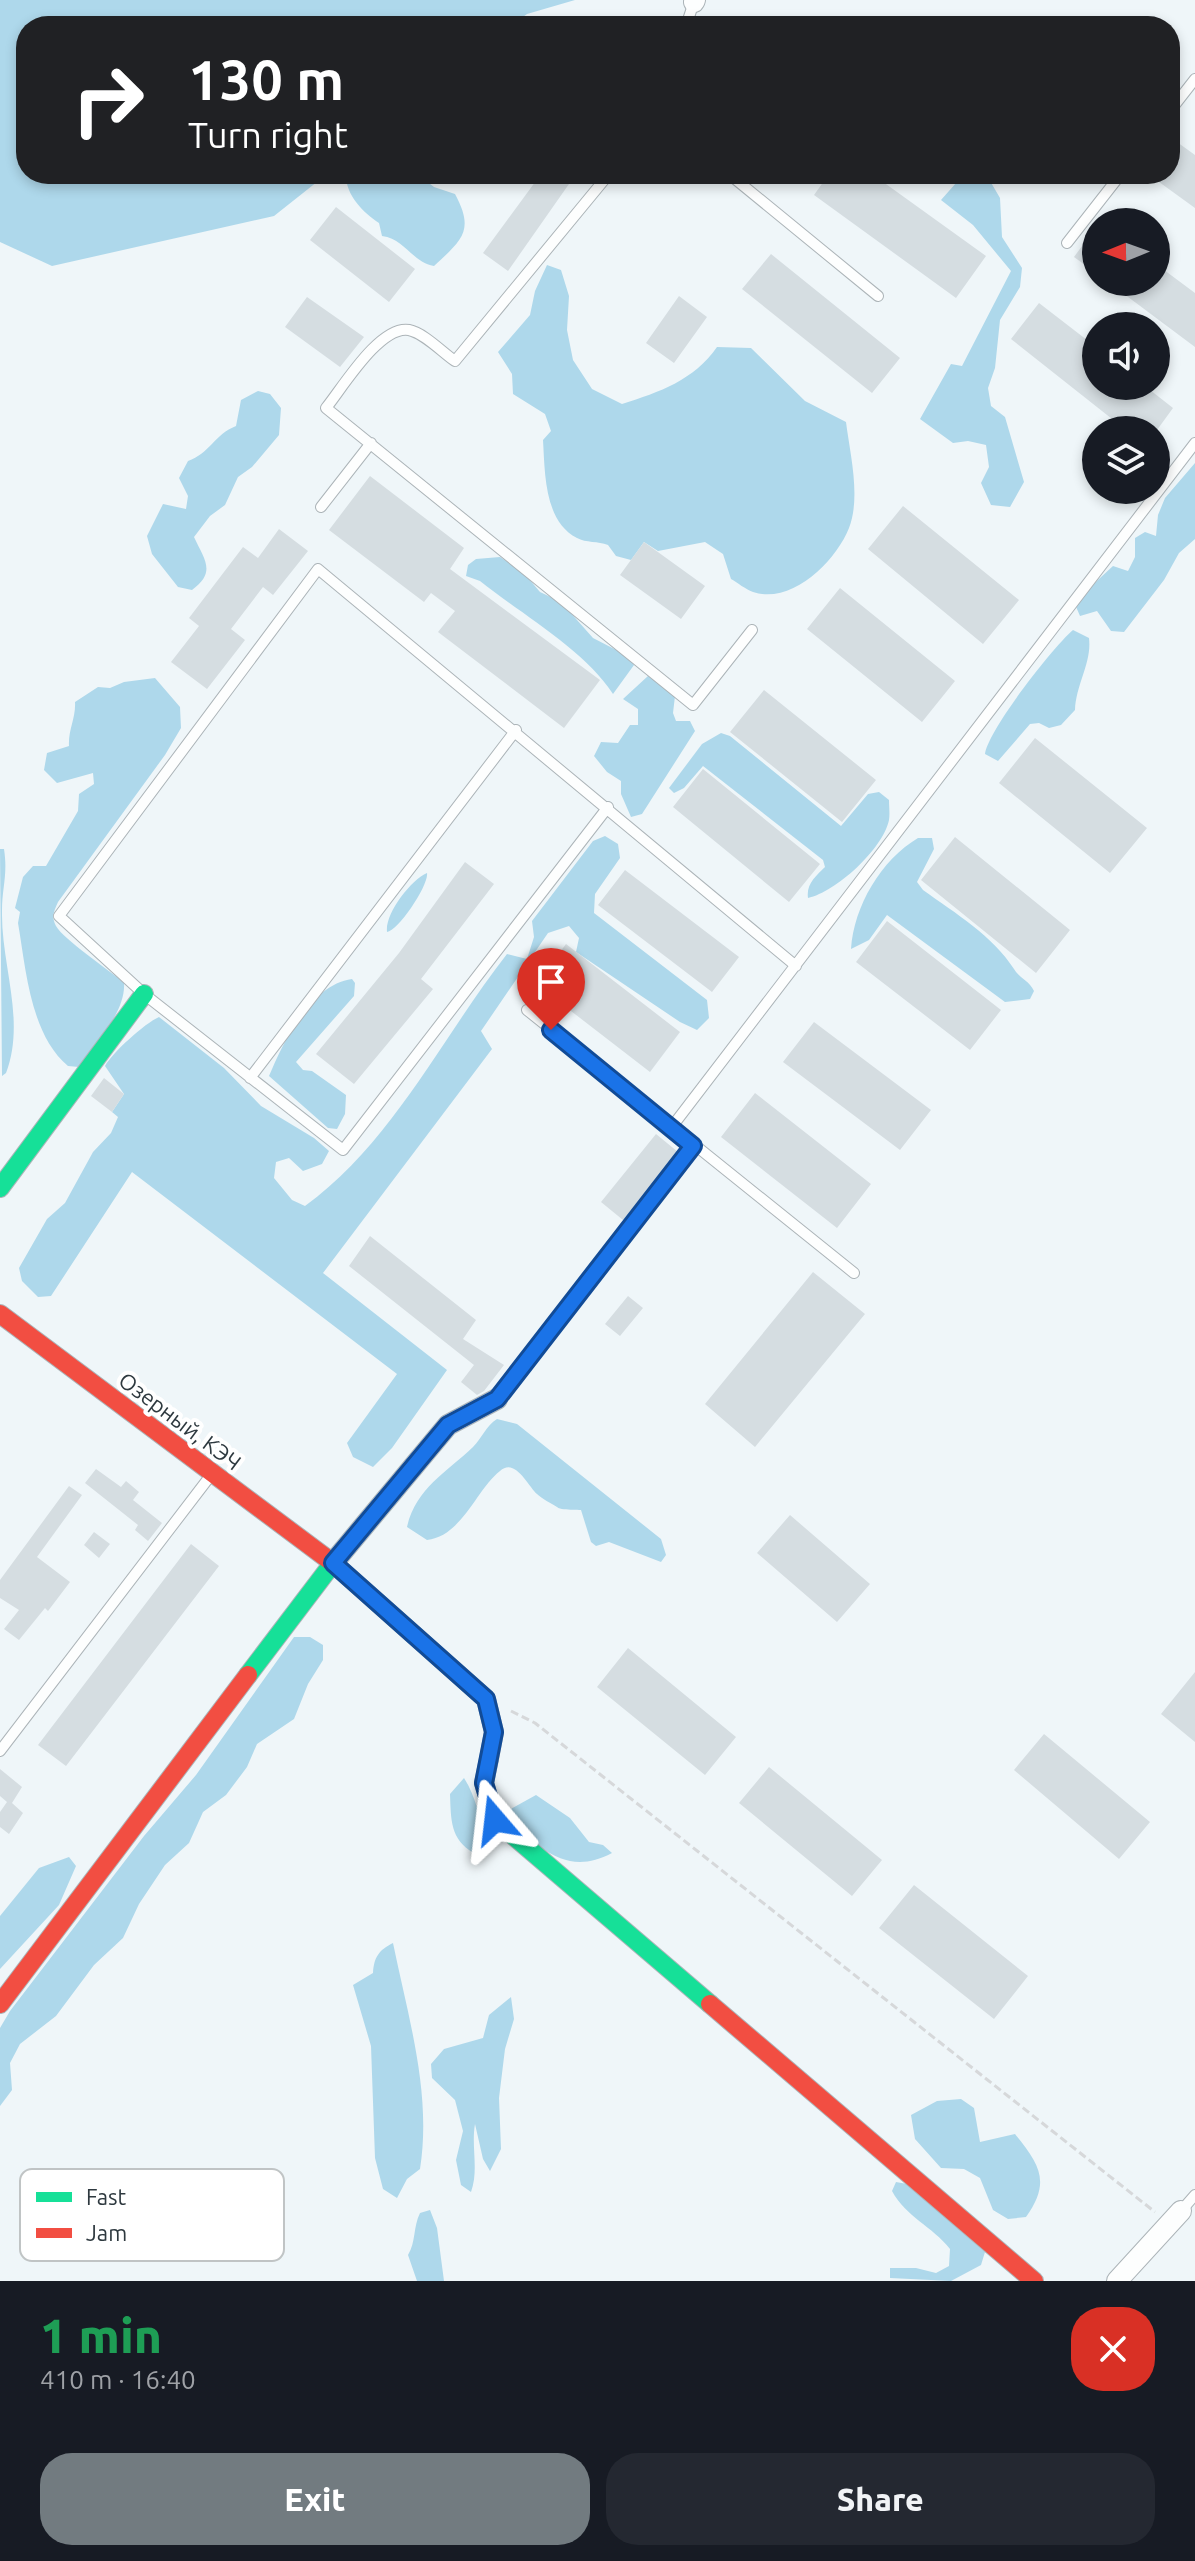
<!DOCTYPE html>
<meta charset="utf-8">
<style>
:root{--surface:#171b24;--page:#242831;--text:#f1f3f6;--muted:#9ea1a6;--accent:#727b80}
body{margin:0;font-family:Ubuntu,sans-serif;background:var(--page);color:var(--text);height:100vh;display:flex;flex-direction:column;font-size:30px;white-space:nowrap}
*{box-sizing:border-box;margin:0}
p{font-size:26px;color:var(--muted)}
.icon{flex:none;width:44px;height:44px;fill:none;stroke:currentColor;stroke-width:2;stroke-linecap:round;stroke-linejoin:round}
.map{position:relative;height:2281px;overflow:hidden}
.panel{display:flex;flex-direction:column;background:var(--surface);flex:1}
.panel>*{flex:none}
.guide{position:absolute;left:16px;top:16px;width:1164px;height:168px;border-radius:32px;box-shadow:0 4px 12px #0003;background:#202124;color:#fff;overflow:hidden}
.needle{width:52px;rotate:269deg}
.controls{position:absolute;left:1082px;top:208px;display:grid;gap:16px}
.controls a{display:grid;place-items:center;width:88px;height:88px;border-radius:50%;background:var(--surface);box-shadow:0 4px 12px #0003;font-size:40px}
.pin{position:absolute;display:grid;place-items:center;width:68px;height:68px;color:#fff;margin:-82px -34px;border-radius:50% 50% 50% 0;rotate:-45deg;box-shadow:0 0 8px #0007}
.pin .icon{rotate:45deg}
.me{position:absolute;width:88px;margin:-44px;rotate:343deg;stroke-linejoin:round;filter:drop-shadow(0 0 6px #0008)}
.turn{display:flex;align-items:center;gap:28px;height:168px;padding:0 40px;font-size:36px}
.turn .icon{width:104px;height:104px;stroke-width:2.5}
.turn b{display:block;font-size:56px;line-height:68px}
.round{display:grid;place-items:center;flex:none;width:84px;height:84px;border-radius:32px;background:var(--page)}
.summary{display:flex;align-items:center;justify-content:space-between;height:136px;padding:0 40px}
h1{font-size:48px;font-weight:800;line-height:60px;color:#1e9e55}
.action{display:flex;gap:16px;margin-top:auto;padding:16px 40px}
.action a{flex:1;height:92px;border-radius:32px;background:var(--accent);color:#fff;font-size:32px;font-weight:800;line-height:92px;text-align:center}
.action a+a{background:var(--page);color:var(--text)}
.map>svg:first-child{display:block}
</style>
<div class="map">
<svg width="1195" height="2281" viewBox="0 0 1195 2281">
<rect width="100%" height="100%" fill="#eff6f9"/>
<path fill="#aed8eb" d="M0,0H575L527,14L511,26H26V174H327L274,216L52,266L0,242Z
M346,174H417L434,187L455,194C475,231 462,240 434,266C412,262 405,239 382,236L379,223C363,213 345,194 346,174Z
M964,174H986L1000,198L1002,237L1022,268L1020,287L1000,320L995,368L988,388L991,406L1005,417L1024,482L1010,507L991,505L981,483L989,467L986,445L968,441L953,443L920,419L951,364L962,366L1011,271L973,225L941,200Z
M547,265L561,270L569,296L567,330L573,360L592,389L622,404C660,392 694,380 717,347L751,348L805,401L846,422C850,454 861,497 849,528C836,561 792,605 753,592C745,589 738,583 731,579L723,554L705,542L658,551L644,542L631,560L616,556L608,545C598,541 586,543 577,538C544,521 545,473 543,440L551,431L545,414L513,394L512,374L498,352L530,315L535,291Z
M258,391L270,394L281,408L279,435L252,467L238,477L225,505L210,516L194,537C204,559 217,572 192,590L178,587L152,554L147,536L163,504L186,509L188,496L179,478L188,461C209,454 215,434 236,426L241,400Z
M1195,463V539L1179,553L1164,580L1124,632L1111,631L1097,611L1080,616L1074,602L1113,566L1128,571L1135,557V538L1145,532L1156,536L1158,515L1165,498Z
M500,557L523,572L540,592L561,602L593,638L624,654L634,665L613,694C585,650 521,614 480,581L466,576L468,565L476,559Z
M1073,630L1089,638C1092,663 1076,684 1075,710L1061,725L1049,728L1039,723L1030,724L998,761L985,754C988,730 1053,647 1073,630Z
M648,676L662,680L675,696L673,713L676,721H690L695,731L642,814L631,817L621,794V781L607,772L594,756L601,742L618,743L630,725H638V709L623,699Z
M155,678L180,707L181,728L165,755L58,902C54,911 51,917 56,926C64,940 108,969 124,983C126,1012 95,1044 79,1067L68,1066C30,1034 26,969 18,923L20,912L15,908L23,877L33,866H46L78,811L79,794L94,784L93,773L57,783L44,770L47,753L69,746C68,730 76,718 75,702L98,687L110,688L124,682Z
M721,733L730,736L841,826L868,794L879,792L889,800C889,806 890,814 889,820C883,849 836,892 808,898C806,884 816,876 825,867L823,860L703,766L684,788L674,793L669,788L702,744Z
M605,836L618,844L620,858L595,894L594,913L707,1000L709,1018L697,1030L680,1022L576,952L579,938L569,926L548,933L481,1031L492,1049L323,1273L447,1370L392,1448L373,1467L353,1457L347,1443L397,1374L132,1172L51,1296L38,1297L22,1281L19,1268L47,1219L65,1203L93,1152L111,1133L118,1117L112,1112L124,1094L105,1066C112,1053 145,1023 159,1017L224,1068L261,1106L314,1138L329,1151L322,1164L303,1171L289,1158L276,1162L274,1178L292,1200L305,1206C392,1143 442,1037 507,954L527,959L534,937L532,921L593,841Z
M918,838H932L934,849L917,882L923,890C955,913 993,936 1014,969C1019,978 1029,980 1034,991L1030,999L1005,1002L887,915L869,940L851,949C854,906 881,860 918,838Z
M0,849H4C8,875 2,887 2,911C1,965 26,1020 6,1073L2,1076Z
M427,873C429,885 398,931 387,932C385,913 411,880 427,873Z
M352,979L355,983L354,996L296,1062L303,1070L312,1071L346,1095L345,1114L337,1129L328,1128L269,1076C284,1041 310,985 352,979Z
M497,1419L517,1424L661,1539L666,1555L661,1562L609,1542L596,1546L591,1542L581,1510C574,1509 562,1511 557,1507C551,1503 542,1499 537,1494C528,1486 515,1457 500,1471C476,1490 462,1536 427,1540L407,1527C416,1488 446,1473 473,1447C482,1438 486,1426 497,1419Z
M294,1637H310L323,1645V1660L308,1684L294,1719L257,1744L247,1767L226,1795L203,1812L189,1843L165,1865L139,1904L123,1938L94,1965L56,2016L20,2044L10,2063L12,2090L0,2106V2028L10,2011L144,1836L196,1775Z
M464,1778C476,1796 479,1820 490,1840L474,1853C450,1840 451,1819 450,1794Z
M536,1795L570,1818L589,1842L603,1845L612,1853C567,1877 540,1848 508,1819L507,1811Z
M69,1857L76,1866L59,1905L0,1969V1916L39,1868Z
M393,1943C408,2017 432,2093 420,2169L407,2179L397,2198L383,2189L375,2158L371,2046L353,1985L373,1973C374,1957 379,1950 393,1943Z
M511,1997L514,2019L505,2049L499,2098L501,2149L490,2171L483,2159L475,2124C471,2147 479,2170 471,2192L461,2185L456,2160L463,2131L455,2100L432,2078L431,2064L444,2049L483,2038L489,2015Z
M961,2099L974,2108L980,2142L1015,2134C1040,2165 1051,2182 1026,2217L1008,2219L993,2210L980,2178L964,2169L941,2168L915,2139L911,2115L937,2101Z
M896,2182L907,2184L985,2252L981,2265L951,2281L890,2278V2268H916L936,2273L949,2266L950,2249C932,2226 906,2217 892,2191Z
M430,2210L437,2228L444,2281H417L408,2255C416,2242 413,2227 420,2213Z"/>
<path fill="#d5dde1" d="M1170,137L1195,155V208L1148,174H1170Z
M541,174H576L508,271L483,253Z
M829,174H872L986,256L956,298L814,195Z
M336,207L415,269L389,302L310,240Z
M1096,227V273L1074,257Z
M771,254L900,358L872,393L742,289Z
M1156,264L1195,293V347L1108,282H1156Z
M679,296L707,317L674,363L646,343Z
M307,297L364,337L340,367L285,327Z
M1039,303L1096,347V386H1145L1173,408L1157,430H1126L1011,339Z
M370,476L464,548L450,569L600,680L564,728L438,632L455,611L431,593L424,602L329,530Z
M903,506L1019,600L983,644L868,549Z
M279,529L308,551L273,595L263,587L231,629L245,640L207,689L171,662L199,626L189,618L243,547L258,558Z
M644,542L705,586L681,619L620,575Z
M840,588L955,681L922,722L807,629Z
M764,690L876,780L842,822L730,732Z
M1035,738L1147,828L1110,873L999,783Z
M703,769L820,864L789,902L673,807Z
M955,837L1070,930L1036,973L921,880Z
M465,862L494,884L421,979L433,989L354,1084L316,1054L399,953Z
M625,870L739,957L712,992L598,905Z
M887,921L1001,1010L970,1050L856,962Z
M566,944L680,1032L650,1072L536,984Z
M814,1022L931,1110L900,1150L783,1062Z
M104,1078L124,1094L112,1112L91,1096Z
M755,1093L871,1184L837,1228L721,1137Z
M656,1134L678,1152L623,1220L601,1202Z
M370,1236L476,1320L463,1339L504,1365L484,1391L477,1395L461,1382L474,1365L349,1266Z
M813,1272L865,1314L755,1447L705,1404Z
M628,1296L643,1308L620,1336L605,1324Z
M96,1469L121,1487L126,1481L139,1492L133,1500L162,1523L148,1541L135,1530L138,1525L85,1483Z
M69,1486L82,1495L37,1557L70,1582L48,1611L45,1608L19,1640L4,1629L19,1610L0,1598V1580Z
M790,1515L870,1584L837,1622L757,1553Z
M94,1532L110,1544L99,1558L84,1545Z
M191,1544L219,1566L66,1766L38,1745Z
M628,1648L736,1737L705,1775L597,1687Z
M1195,1672V1742L1161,1714Z
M1044,1734L1150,1822L1119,1859L1014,1770Z
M769,1767L882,1860L852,1896L739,1803Z
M0,1769L22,1787L12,1803L23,1813L9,1834L0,1827V1812L7,1802L0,1796Z
M914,1885L1028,1976L994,2019L879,1928Z"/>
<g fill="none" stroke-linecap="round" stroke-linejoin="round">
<g stroke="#acb4b8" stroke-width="12">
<path id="lane" d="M686,26L694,2
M1170,111L1195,79
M609,174L455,361C442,352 424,333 409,330C380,325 343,387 326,408L693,705L752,630
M729,174L878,296
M1067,243L1121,174
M321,507L371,443
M608,807L343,1150L144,994L59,916L318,569L796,966
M527,1010L854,1273
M250,1078L516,730
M671,1128L1195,443
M497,1399L693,1146
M0,1751L211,1475
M1181,2211L1195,2195"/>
</g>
<g stroke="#acb4b8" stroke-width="22">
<path id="street" d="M694,2L695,0
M333,1563L448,1425L497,1399
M1117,2281L1181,2211"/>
</g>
<g stroke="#acb4b8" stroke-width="20">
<path id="fast" d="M0,1188L144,994
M248,1675L333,1563
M489,1759L484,1783L495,1820L710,2004"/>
</g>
<g stroke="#acb4b8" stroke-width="20">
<path id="jam" d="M0,1314L333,1563L486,1699L494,1732L489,1759
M0,2004L248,1675
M710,2004L1034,2281"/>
</g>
<path stroke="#d6d8da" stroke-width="3" stroke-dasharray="8 4" stroke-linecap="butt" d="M511,1711L535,1723L1155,2212"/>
<use href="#lane" stroke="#fdfefe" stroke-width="10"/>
<use href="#street" stroke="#fdfefe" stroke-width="20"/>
<use href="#fast" stroke="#16e098" stroke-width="18"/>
<use href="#jam" stroke="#f24e42" stroke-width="18"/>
</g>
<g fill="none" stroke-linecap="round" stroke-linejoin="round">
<g stroke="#114b97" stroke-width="20">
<path id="route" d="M495,1820L484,1783L494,1732L486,1699L333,1563L448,1425L497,1399L693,1146L551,1030"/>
</g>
<use href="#route" stroke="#1a73e8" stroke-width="14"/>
</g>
<g text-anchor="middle" stroke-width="8" stroke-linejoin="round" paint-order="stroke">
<g font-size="22" fill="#2e393f" stroke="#fff">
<text transform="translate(180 1421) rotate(37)" y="8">Озерный, КЭЧ</text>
</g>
</g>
<rect x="20" y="2169" width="264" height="92" rx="12" fill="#fff" stroke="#c0c4c5" stroke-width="2"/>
<rect x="36" y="2192" width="36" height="10" fill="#16e098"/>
<rect x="36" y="2228" width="36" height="10" fill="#f24e42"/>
<g font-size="22" fill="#2e393f">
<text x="86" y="2205">Fast</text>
<text x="86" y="2241">Jam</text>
</g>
</svg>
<div class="controls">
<a><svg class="needle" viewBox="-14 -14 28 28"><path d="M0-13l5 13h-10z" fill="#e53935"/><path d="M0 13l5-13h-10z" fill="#9ea1a6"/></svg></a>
<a><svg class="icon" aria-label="sound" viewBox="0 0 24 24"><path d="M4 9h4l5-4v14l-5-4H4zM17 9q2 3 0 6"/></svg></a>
<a><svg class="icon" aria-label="layers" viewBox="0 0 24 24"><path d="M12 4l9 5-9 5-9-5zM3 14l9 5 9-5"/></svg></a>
</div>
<div class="pin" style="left:551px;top:1030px;background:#d93025"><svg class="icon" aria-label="arrive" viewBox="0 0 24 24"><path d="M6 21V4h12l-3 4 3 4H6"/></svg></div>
<svg class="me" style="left:495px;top:1820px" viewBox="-20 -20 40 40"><path d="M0-17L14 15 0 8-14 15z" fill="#1a73e8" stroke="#fff" stroke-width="4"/></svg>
<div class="guide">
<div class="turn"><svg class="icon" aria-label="right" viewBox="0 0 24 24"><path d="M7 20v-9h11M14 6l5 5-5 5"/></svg><div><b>130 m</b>Turn right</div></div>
</div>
</div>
<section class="panel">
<div class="summary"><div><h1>1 min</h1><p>410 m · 16:40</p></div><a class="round" style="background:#d93025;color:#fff"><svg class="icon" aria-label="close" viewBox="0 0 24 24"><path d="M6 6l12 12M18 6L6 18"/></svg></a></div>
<div class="action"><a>Exit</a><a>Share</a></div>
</section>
